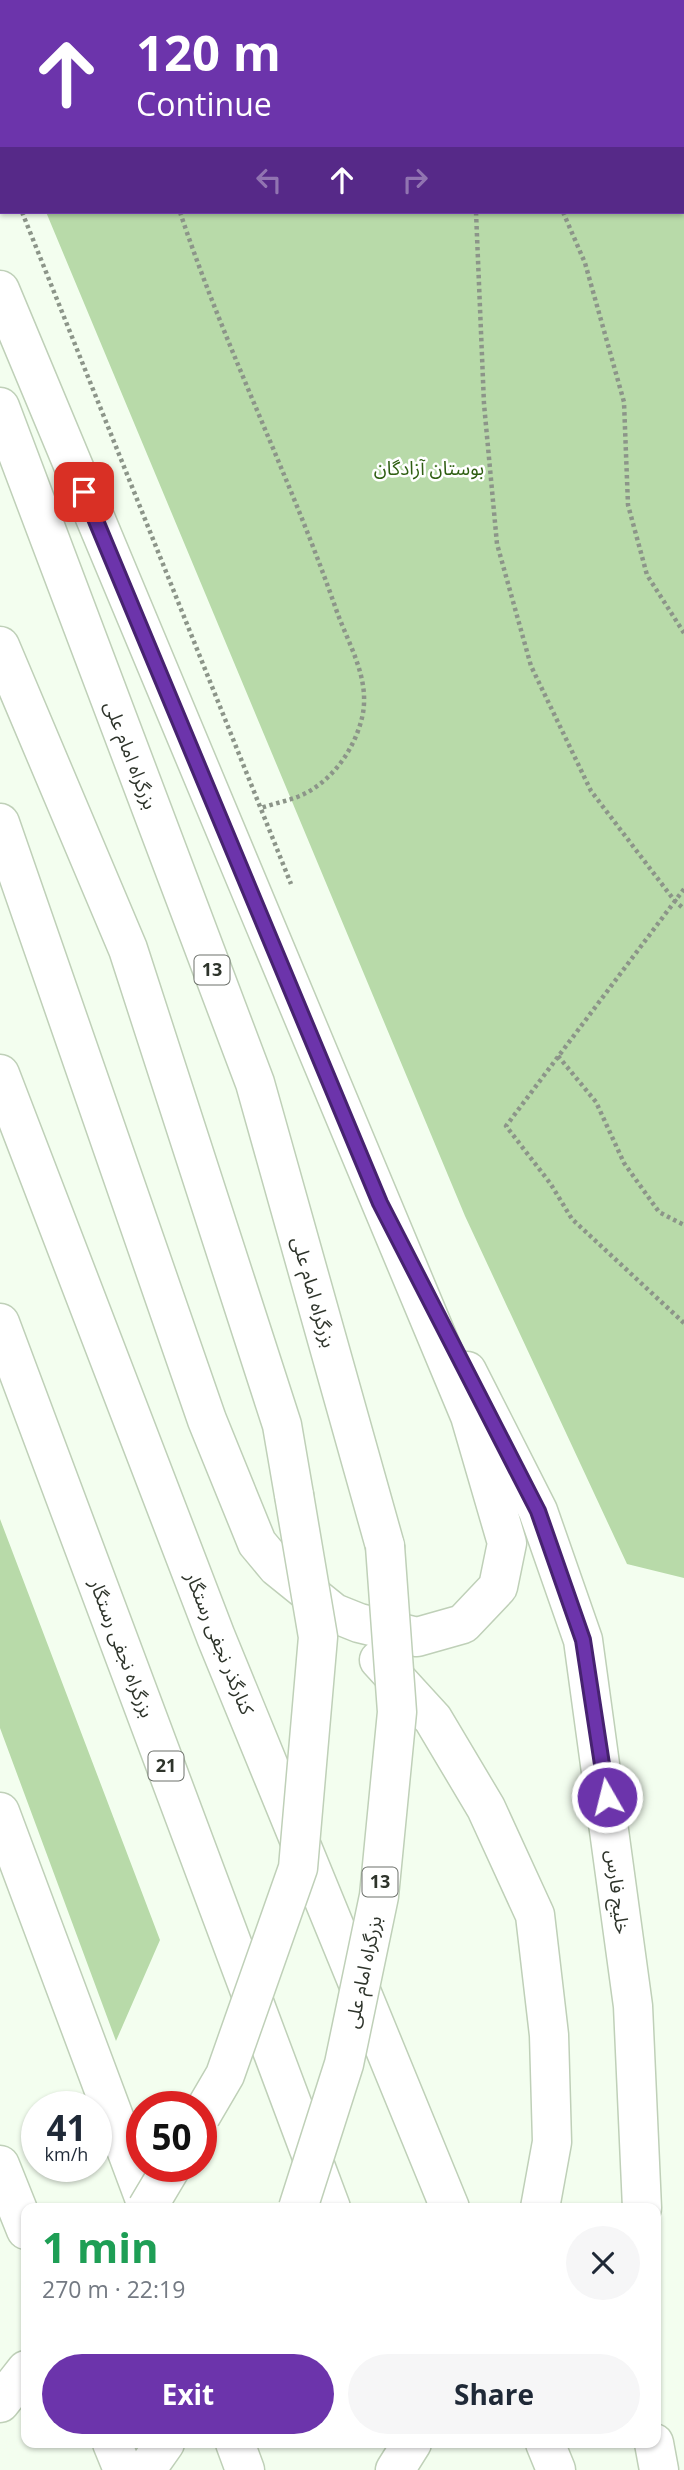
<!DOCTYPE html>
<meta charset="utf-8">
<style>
:root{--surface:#fff;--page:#f6f6f7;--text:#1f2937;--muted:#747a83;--accent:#6c34ab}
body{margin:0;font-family:"Open Sans","Noto Sans Arabic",sans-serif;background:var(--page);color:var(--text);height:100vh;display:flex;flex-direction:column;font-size:26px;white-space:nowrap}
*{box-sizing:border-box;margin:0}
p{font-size:23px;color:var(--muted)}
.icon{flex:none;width:38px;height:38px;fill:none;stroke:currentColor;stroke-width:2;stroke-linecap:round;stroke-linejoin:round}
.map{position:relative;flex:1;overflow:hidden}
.details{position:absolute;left:21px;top:2203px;width:640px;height:245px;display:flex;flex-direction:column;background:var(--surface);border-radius:14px;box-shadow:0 2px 5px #0004}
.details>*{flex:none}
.hud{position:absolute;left:0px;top:0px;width:684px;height:214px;box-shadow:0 2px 5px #0004;background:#6c34ab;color:#fff;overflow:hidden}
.speed{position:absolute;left:21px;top:2091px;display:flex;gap:14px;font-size:35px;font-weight:700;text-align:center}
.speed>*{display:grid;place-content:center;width:91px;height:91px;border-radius:50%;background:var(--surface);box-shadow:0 2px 5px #0004;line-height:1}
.speed small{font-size:18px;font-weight:400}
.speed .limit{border:10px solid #d22;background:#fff;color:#111}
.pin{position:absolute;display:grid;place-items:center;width:60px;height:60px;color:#fff;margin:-30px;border-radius:14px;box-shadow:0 4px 10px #0006}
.me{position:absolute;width:77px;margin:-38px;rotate:352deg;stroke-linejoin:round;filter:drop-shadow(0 0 5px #0008)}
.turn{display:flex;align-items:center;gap:24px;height:147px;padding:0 21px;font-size:32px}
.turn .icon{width:91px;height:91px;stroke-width:2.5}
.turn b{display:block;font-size:49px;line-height:60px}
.lanes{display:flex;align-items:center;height:66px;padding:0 21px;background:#0003;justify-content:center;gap:35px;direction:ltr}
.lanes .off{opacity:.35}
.round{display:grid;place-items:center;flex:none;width:74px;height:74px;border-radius:37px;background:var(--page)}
.overview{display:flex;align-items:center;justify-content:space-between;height:119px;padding:0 21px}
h1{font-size:42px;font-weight:700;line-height:52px;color:#1e9e55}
.button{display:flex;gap:14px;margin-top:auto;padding:14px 21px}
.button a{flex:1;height:80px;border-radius:42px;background:var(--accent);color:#fff;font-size:28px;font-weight:700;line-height:80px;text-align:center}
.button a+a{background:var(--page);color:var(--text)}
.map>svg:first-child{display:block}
</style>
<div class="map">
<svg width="684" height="2470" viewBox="0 0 684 2470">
<rect width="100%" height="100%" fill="#f3feef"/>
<path fill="#b8daa9" d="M0,0H684V1578L627,1564L465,1216L46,212H682V2H2V104Z
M0,1519L160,1940L116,2041L0,1728Z"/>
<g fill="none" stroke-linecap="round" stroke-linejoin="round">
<g stroke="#bfd0b8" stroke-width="41">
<path id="secondary" d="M467,1371L538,1511L583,1640L633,2006L642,2208
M654,2443L659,2470"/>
</g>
<g stroke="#bfd0b8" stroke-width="41">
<path id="primary" d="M0,1074L216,1637L450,2208
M0,2165L26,2230
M112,2443L123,2470
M545,2443L556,2470"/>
</g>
<g stroke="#bfd0b8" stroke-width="41">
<path id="trunk" d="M0,290L470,1416L507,1543L498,1587L463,1624L417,1637L359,1623L334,1613L277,1567L257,1543L207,1420L0,823
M0,407L255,1083L385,1546
M0,646L128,949L282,1425L294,1495
M0,1323L331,2208
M379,1660L433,1719L486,1808L535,1915L549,2035L552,2142L540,2208
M0,1812L148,2208
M0,2403L26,2370
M235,2443L245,2470
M146,2470L165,2443
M395,2470L412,2443"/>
</g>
<path stroke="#8c9589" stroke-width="4.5" stroke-dasharray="3.5 3.5" stroke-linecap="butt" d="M98,0L99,2
M347,0L349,2
M436,0L437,2
M499,0V2
M682,142H684
M0,157L2,162
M22,212L291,884
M180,212C225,348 290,476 337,612C349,645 369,677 363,713C357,745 335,778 306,793C293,800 275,803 261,808
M476,212L484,404L497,544L531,666L591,791L674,900L684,909
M563,212L585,263L624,402L628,505L647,575L684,633
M684,889L506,1126L550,1183L572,1219L684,1323
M558,1056L596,1102L624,1163L659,1212L684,1225
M656,2352L657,2407"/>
<use href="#secondary" stroke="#fff" stroke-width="38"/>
<use href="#primary" stroke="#fff" stroke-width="38"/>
<use href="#trunk" stroke="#fff" stroke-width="38"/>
<g stroke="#bfd0b8" stroke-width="41" stroke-linecap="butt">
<path id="trunk-bridge" d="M201,2116L225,2075L298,1868L318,1637L294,1495
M147,2208L172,2166
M298,2208L344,2064L379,1896L397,1712L385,1546"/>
</g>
<use href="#trunk-bridge" stroke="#fff" stroke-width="38"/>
</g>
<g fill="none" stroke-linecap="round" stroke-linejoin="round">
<g stroke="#46226f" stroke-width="18">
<path id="route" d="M84,492L380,1203L538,1511L583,1640L607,1797"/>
</g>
<use href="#route" stroke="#6c34ab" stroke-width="12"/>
</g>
<g text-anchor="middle" stroke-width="5" stroke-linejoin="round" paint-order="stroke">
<g fill="#fff" stroke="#6d716b" stroke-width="2">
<rect x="194.5" y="955.5" width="35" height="29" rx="5"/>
<rect x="148.5" y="1751.5" width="35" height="29" rx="5"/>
<rect x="362.5" y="1867.5" width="35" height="29" rx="5"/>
</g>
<g font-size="18" font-weight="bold" fill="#2e342b">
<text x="212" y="976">13</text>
<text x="166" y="1772">21</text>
<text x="380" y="1888">13</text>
</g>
<g font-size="19" fill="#2f5e12" stroke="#fff">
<text x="429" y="475">بوستان آزادگان</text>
</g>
<g font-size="19" fill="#2e342b" stroke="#fff">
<text transform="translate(131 755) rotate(69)" y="7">بزرگراه امام علی</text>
<text transform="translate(314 1292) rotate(74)" y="7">بزرگراه امام علی</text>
<text transform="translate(220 1643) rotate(68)" y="7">کنارگذر نجفی رستگار</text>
<text transform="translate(122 1648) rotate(69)" y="7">بزرگراه نجفی رستگار</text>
<text transform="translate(618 1892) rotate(83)" y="7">خلیج فارس</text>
<text transform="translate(363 1972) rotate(-78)" y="7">بزرگراه امام علی</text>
</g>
</g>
</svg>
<div class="speed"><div>41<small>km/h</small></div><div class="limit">50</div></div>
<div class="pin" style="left:84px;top:492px;background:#d93025"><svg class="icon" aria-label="arrive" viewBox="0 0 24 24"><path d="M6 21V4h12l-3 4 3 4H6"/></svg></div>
<svg class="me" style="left:607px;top:1797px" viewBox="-20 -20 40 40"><circle r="17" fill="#6c34ab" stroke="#fff" stroke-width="3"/><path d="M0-11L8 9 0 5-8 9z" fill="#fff"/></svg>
<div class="hud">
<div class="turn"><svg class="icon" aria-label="ahead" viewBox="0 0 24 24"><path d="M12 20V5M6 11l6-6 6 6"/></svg><div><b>120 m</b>Continue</div></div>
<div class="lanes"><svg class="icon off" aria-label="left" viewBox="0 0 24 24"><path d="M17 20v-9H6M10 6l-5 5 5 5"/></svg><svg class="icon" aria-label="ahead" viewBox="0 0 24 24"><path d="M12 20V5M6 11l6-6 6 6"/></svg><svg class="icon off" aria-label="right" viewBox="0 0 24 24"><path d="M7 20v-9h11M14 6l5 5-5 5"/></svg></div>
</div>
<section class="details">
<div class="overview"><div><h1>1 min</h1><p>270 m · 22:19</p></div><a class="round"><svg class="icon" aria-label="close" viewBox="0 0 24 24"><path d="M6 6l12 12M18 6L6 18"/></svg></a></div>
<div class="button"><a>Exit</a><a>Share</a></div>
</section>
</div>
